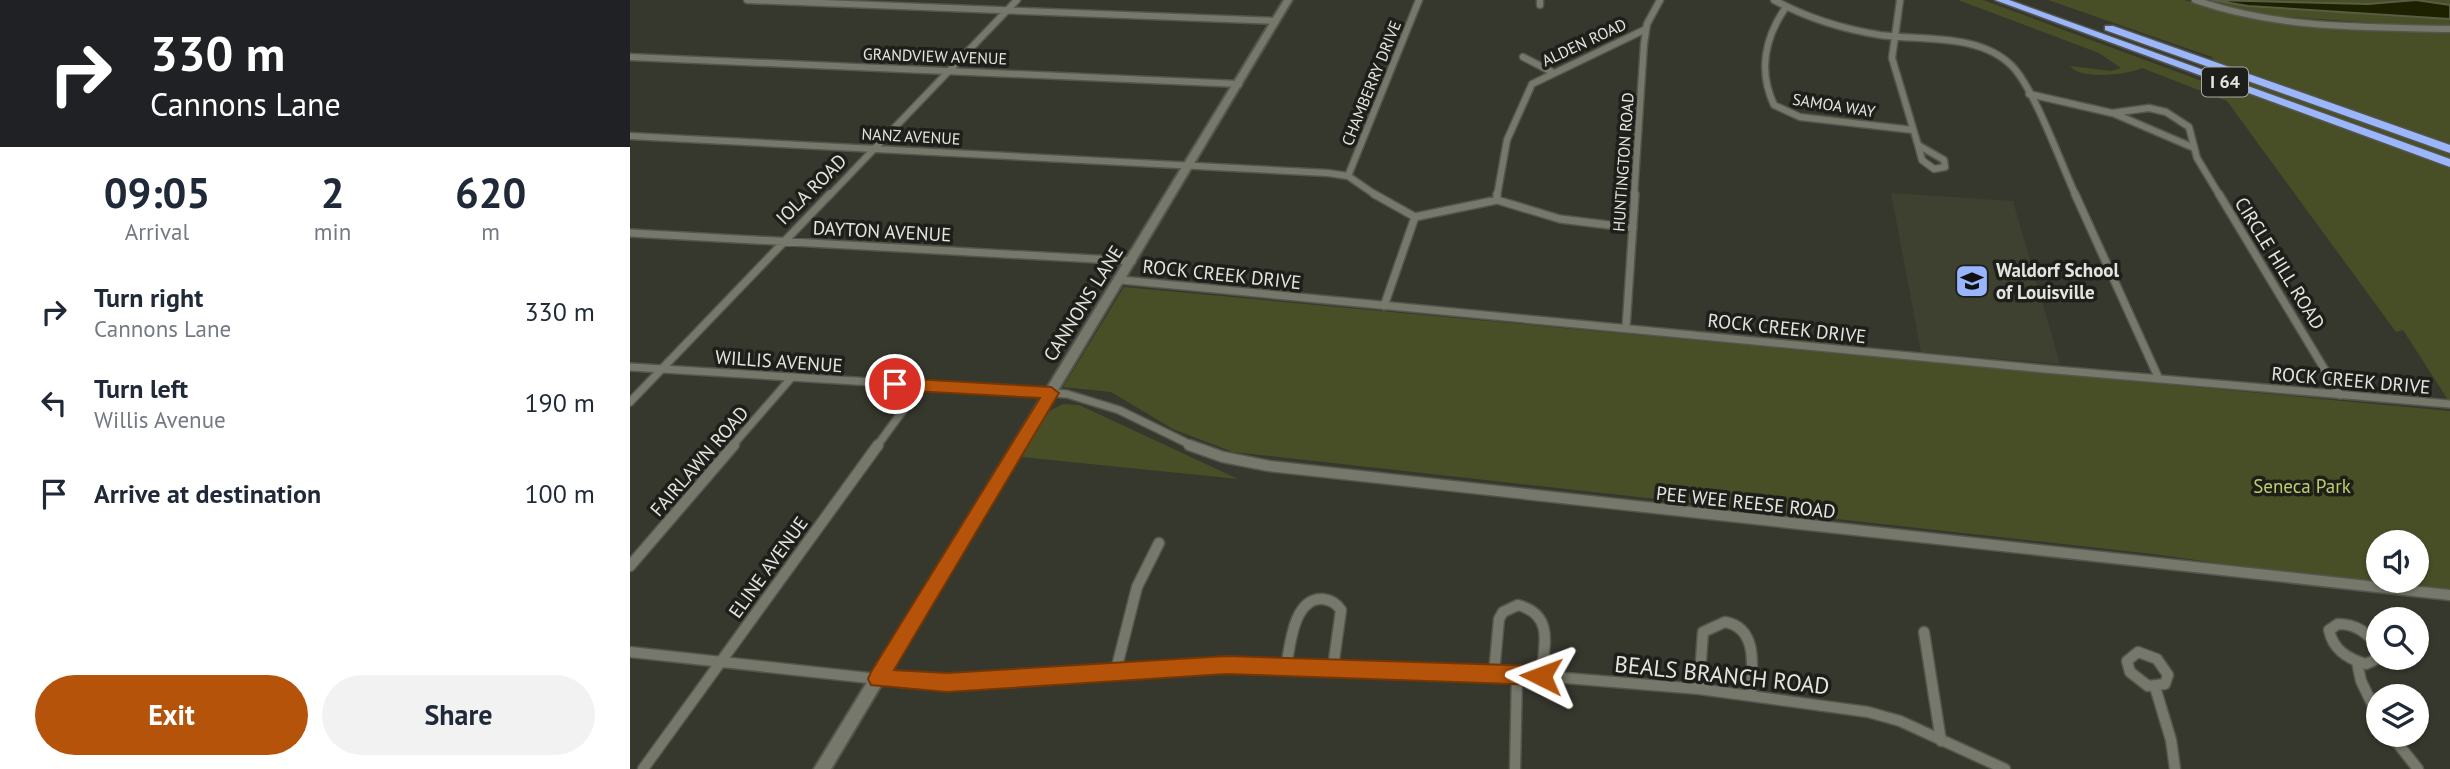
<!DOCTYPE html>
<style>
:root{--surface:#fff;--page:#f2f2f3;--text:#1f2937;--muted:#747a83;--accent:#b45309}
body{margin:0;font-family:"PT Sans",sans-serif;background:var(--page);color:var(--text);height:100vh;display:flex;flex-direction:column;font-size:26px;white-space:nowrap}
*{box-sizing:border-box;margin:0}
p{font-size:23px;color:var(--muted)}
.icon{flex:none;width:38px;height:38px;fill:none;stroke:currentColor;stroke-width:2;stroke-linecap:round;stroke-linejoin:round}
.map{position:relative;flex:1;overflow:hidden}
.sheet{display:flex;flex-direction:column;background:var(--surface);width:630px}
.sheet>*{flex:none}
.banner{background:#202124;color:#fff;overflow:hidden}
.fabs{position:absolute;left:1736px;top:530px;display:grid;gap:14px}
.fabs a{display:grid;place-items:center;width:63px;height:63px;border-radius:50%;background:var(--surface);box-shadow:0 2px 5px #0004;font-size:35px}
.pin{position:absolute;display:grid;place-items:center;width:60px;height:60px;color:#fff;margin:-30px;border:4px solid #fff;border-radius:50%;box-shadow:0 2px 7px #0007}
.me{position:absolute;width:77px;margin:-38px;rotate:273deg;stroke-linejoin:round;filter:drop-shadow(0 0 5px #0008)}
.turn{display:flex;align-items:center;gap:24px;height:147px;padding:0 35px;font-size:32px}
.turn .icon{width:91px;height:91px;stroke-width:2.5}
.turn b{display:block;font-size:49px;line-height:60px}
.eta{display:flex;justify-content:space-evenly;align-items:center;height:119px;text-align:center}
.eta b{font-size:42px;font-weight:700;line-height:49px}
.action{display:flex;gap:14px;margin-top:auto;padding:14px 35px}
.action a{flex:1;height:80px;border-radius:42px;background:var(--accent);color:#fff;font-size:28px;font-weight:700;line-height:80px;text-align:center}
.action a+a{background:var(--page);color:var(--text)}
ul{padding:0;list-style:none}
li{display:flex;align-items:center;gap:21px;height:91px;padding:0 35px}
li div{flex:1}
li b{display:block;font-size:26px}
li em{font-style:normal}
main{display:flex;flex:1;min-height:0}
.map>svg:first-child{display:block}
</style>
<main>
<section class="sheet">
<div class="banner">
<div class="turn"><svg class="icon" aria-label="right" viewBox="0 0 24 24"><path d="M7 20v-9h11M14 6l5 5-5 5"/></svg><div><b>330 m</b>Cannons Lane</div></div>
</div>
<div class="eta">
<div><b>09:05</b><p>Arrival</p></div>
<div><b>2</b><p>min</p></div>
<div><b>620</b><p>m</p></div>
</div>
<ul>
<li><svg class="icon" aria-label="right" viewBox="0 0 24 24"><path d="M7 20v-9h11M14 6l5 5-5 5"/></svg><div><b>Turn right</b><p>Cannons Lane</p></div><em>330 m</em></li>
<li><svg class="icon" aria-label="left" viewBox="0 0 24 24"><path d="M17 20v-9H6M10 6l-5 5 5 5"/></svg><div><b>Turn left</b><p>Willis Avenue</p></div><em>190 m</em></li>
<li><svg class="icon" aria-label="arrive" viewBox="0 0 24 24"><path d="M6 21V4h12l-3 4 3 4H6"/></svg><div><b>Arrive at destination</b></div><em>100 m</em></li>
</ul>
<div class="action"><a>Exit</a><a>Share</a></div>
</section>
<div class="map">
<svg width="1820" height="769" viewBox="0 0 1820 769">
<rect width="100%" height="100%" fill="#36382d"/>
<path fill="#3e412f" d="M1261,193L1383,201L1430,364L1291,352Z"/>
<path fill="#484f26" fill-rule="evenodd" d="M1328,0H1353L1599,91L1582,57L1418,0H1554L1637,21L1694,28L1820,33V403L1773,330L1766,332L1597,101L1512,68C1498,75 1450,80 1440,66L1481,71L1491,68L1469,53Z
M1572,0H1820V28L1645,16Z
M494,287L1820,411V596L1523,554L603,452L543,429L481,392L433,387ZM1748,542H1787V581H1748Z
M433,404L449,405L608,479L392,457L416,413Z"/>
<path fill="#1d2100" stroke="#585c43" stroke-width="2" d="M1582,0L1738,4L1786,0L1820,5V19L1618,6Z"/>
<g fill="none" stroke-linecap="round" stroke-linejoin="round">
<g stroke="#54564d" stroke-width="9">
<path id="street-far2" d="M117,0L646,21
M910,0V5
M1144,0C1177,18 1213,29 1250,35C1293,41 1349,33 1382,66C1404,88 1431,164 1446,196
M1270,0L1262,58L1288,145
M1565,0C1648,29 1733,27 1820,29
M1156,7C1135,37 1128,71 1144,105L1170,117L1283,130
M0,57L609,84
M893,57L922,72
M1399,94L1482,113L1519,108L1536,112L1559,127L1567,158L1590,196
M1485,114L1562,147
M0,136L698,173L718,176L747,196
M1288,145L1314,160L1315,167L1304,169L1292,160Z
M718,176L789,0
M199,196L387,0
M867,196L877,140L902,84L1016,29
M1004,196L1014,44L1017,24L1030,0"/>
</g>
<g stroke="#54564d" stroke-width="10">
<path id="street-far1" d="M744,194L785,217L867,200L930,219L1003,228
M1445,194L1529,379
M1589,194L1710,395
M867,200V194
M0,233L502,261
M491,280L1414,369L1820,404
M754,306L785,217
M996,328L1005,194
M0,367L437,394L489,410L563,446
M0,402L200,194
M102,446L162,377
M247,446L291,386"/>
</g>
<g stroke="#54564d" stroke-width="13">
<path id="street" d="M559,445L593,457L639,466L1820,595
M0,566L104,445
M1294,632L1311,741
M1748,648C1739,633 1726,624 1708,624L1699,630C1703,650 1718,659 1736,664L1749,658
M0,652L248,679L317,682L596,665L911,676L1069,689L1238,712L1270,721L1375,769
M1508,652L1527,659L1538,675L1535,684L1518,686L1500,672L1497,661Z
M1727,662L1731,681L1748,716
M656,667C660,647 663,597 693,599C701,600 707,604 711,610L703,667
M486,670L507,587L529,543
M864,673L869,619L873,612L888,605C925,615 914,646 911,676
M1525,687L1541,740L1545,769
M1069,689L1073,632L1095,622C1129,628 1122,669 1121,695
M1761,735L1788,769
M13,769L248,445
M885,769L887,674"/>
</g>
<g stroke="#54564d" stroke-width="4">
<path id="secondary" d="M654,0H662L201,769H184Z"/>
</g>
<g stroke="#54564d" stroke-width="3">
<path id="highway" d="M1365,0H1379L1820,159V167Z
M1475,26H1483L1820,145V153L1475,30Z"/>
</g>
<use href="#street-far2" stroke="#75786a" stroke-width="6"/>
<use href="#street-far1" stroke="#75786a" stroke-width="7"/>
<use href="#street" stroke="#75786a" stroke-width="10"/>
<use href="#secondary" fill="#75786a" fill-rule="evenodd"/>
<use href="#highway" fill="#9bb6fa" fill-rule="evenodd"/>
</g>
<path fill="#b45309" stroke="#753606" stroke-width="2" d="M265,378L421,387L429,393L264,670L317,673L596,656L911,666L918,669L921,676L918,683L911,685L596,674L317,692L241,685L238,679L241,672L410,398L265,390L257,384Z"/>
<defs>
<g id="school-square" transform="scale(1.75)"><rect x="-9" y="-9" width="18" height="18" rx="4" fill="#99b5fd" stroke="#1e1f1a"/><path d="M0-5L7-2L0 1L-7-2ZM-4 1L0 2.5L4 1V4Q0 6-4 4Z" fill="#111"/></g>
</defs>
<g fill-rule="evenodd">
<use href="#school-square" x="1342" y="281"/>
</g>
<g text-anchor="middle" stroke-width="7" stroke-linejoin="round" paint-order="stroke">
<g font-size="16" fill="#e3e5de" stroke="#1e1f1a">
<text transform="translate(954 42) rotate(-25)" y="6">ALDEN ROAD</text>
<text transform="translate(305 56) rotate(2)" y="6">GRANDVIEW AVENUE</text>
<text transform="translate(741 83) rotate(-68)" y="6">CHAMBERRY DRIVE</text>
<text transform="translate(1204 105) rotate(9)" y="6">SAMOA WAY</text>
<text transform="translate(281 136) rotate(3)" y="6">NANZ AVENUE</text>
<text transform="translate(993 162) rotate(-86)" y="6">HUNTINGTON ROAD</text>
</g>
<rect fill="#1e1f1a" stroke="#a8aaa3" stroke-width="2" x="1572" y="67.5" width="46" height="29" rx="5"/>
<g font-size="18" font-weight="bold" fill="#e3e5de">
<text x="1595" y="88">I 64</text>
</g>
<g font-size="19" fill="#e3e5de" stroke="#1e1f1a">
<text transform="translate(181 189) rotate(-45)" y="7">IOLA ROAD</text>
<text transform="translate(252 231) rotate(3)" y="7">DAYTON AVENUE</text>
<text transform="translate(1650 263) rotate(58)" y="7">CIRCLE HILL ROAD</text>
<text transform="translate(592 274) rotate(6)" y="7">ROCK CREEK DRIVE</text>
<text transform="translate(453 303) rotate(-58)" y="7">CANNONS LANE</text>
<text transform="translate(1157 328) rotate(6)" y="7">ROCK CREEK DRIVE</text>
<text transform="translate(149 361) rotate(4)" y="7">WILLIS AVENUE</text>
<text transform="translate(1721 380) rotate(5)" y="7">ROCK CREEK DRIVE</text>
<text transform="translate(69 461) rotate(-49)" y="7">FAIRLAWN ROAD</text>
<text transform="translate(1116 502) rotate(6)" y="7">PEE WEE REESE ROAD</text>
<text transform="translate(138 567) rotate(-54)" y="7">ELINE AVENUE</text>
</g>
<g font-size="19" font-weight="bold" fill="#e3e5de" stroke="#1e1f1a" text-anchor="start">
<text x="1366" y="277">Waldorf School<tspan x="1366" dy="22">of Louisville</tspan></text>
</g>
<g font-size="19" fill="#becf6a" stroke="#1e1f1a">
<text x="1672" y="493">Seneca Park</text>
</g>
<g font-size="23" fill="#e3e5de" stroke="#1e1f1a">
<text transform="translate(1092 675) rotate(6)" y="8">BEALS BRANCH ROAD</text>
</g>
</g>
</svg>
<div class="fabs">
<a><svg class="icon" aria-label="sound" viewBox="0 0 24 24"><path d="M4 9h4l5-4v14l-5-4H4zM17 9q2 3 0 6"/></svg></a>
<a><svg class="icon" aria-label="search" viewBox="0 0 24 24"><circle cx="10" cy="10" r="6"/><path d="M15 15l6 6"/></svg></a>
<a><svg class="icon" aria-label="layers" viewBox="0 0 24 24"><path d="M12 4l9 5-9 5-9-5zM3 14l9 5 9-5"/></svg></a>
</div>
<div class="pin" style="left:265px;top:384px;background:#d93025"><svg class="icon" aria-label="arrive" viewBox="0 0 24 24"><path d="M6 21V4h12l-3 4 3 4H6"/></svg></div>
<svg class="me" style="left:911px;top:676px" viewBox="-20 -20 40 40"><path d="M0-17L14 15 0 8-14 15z" fill="#b45309" stroke="#fff" stroke-width="4"/></svg>
</div>
</main>
